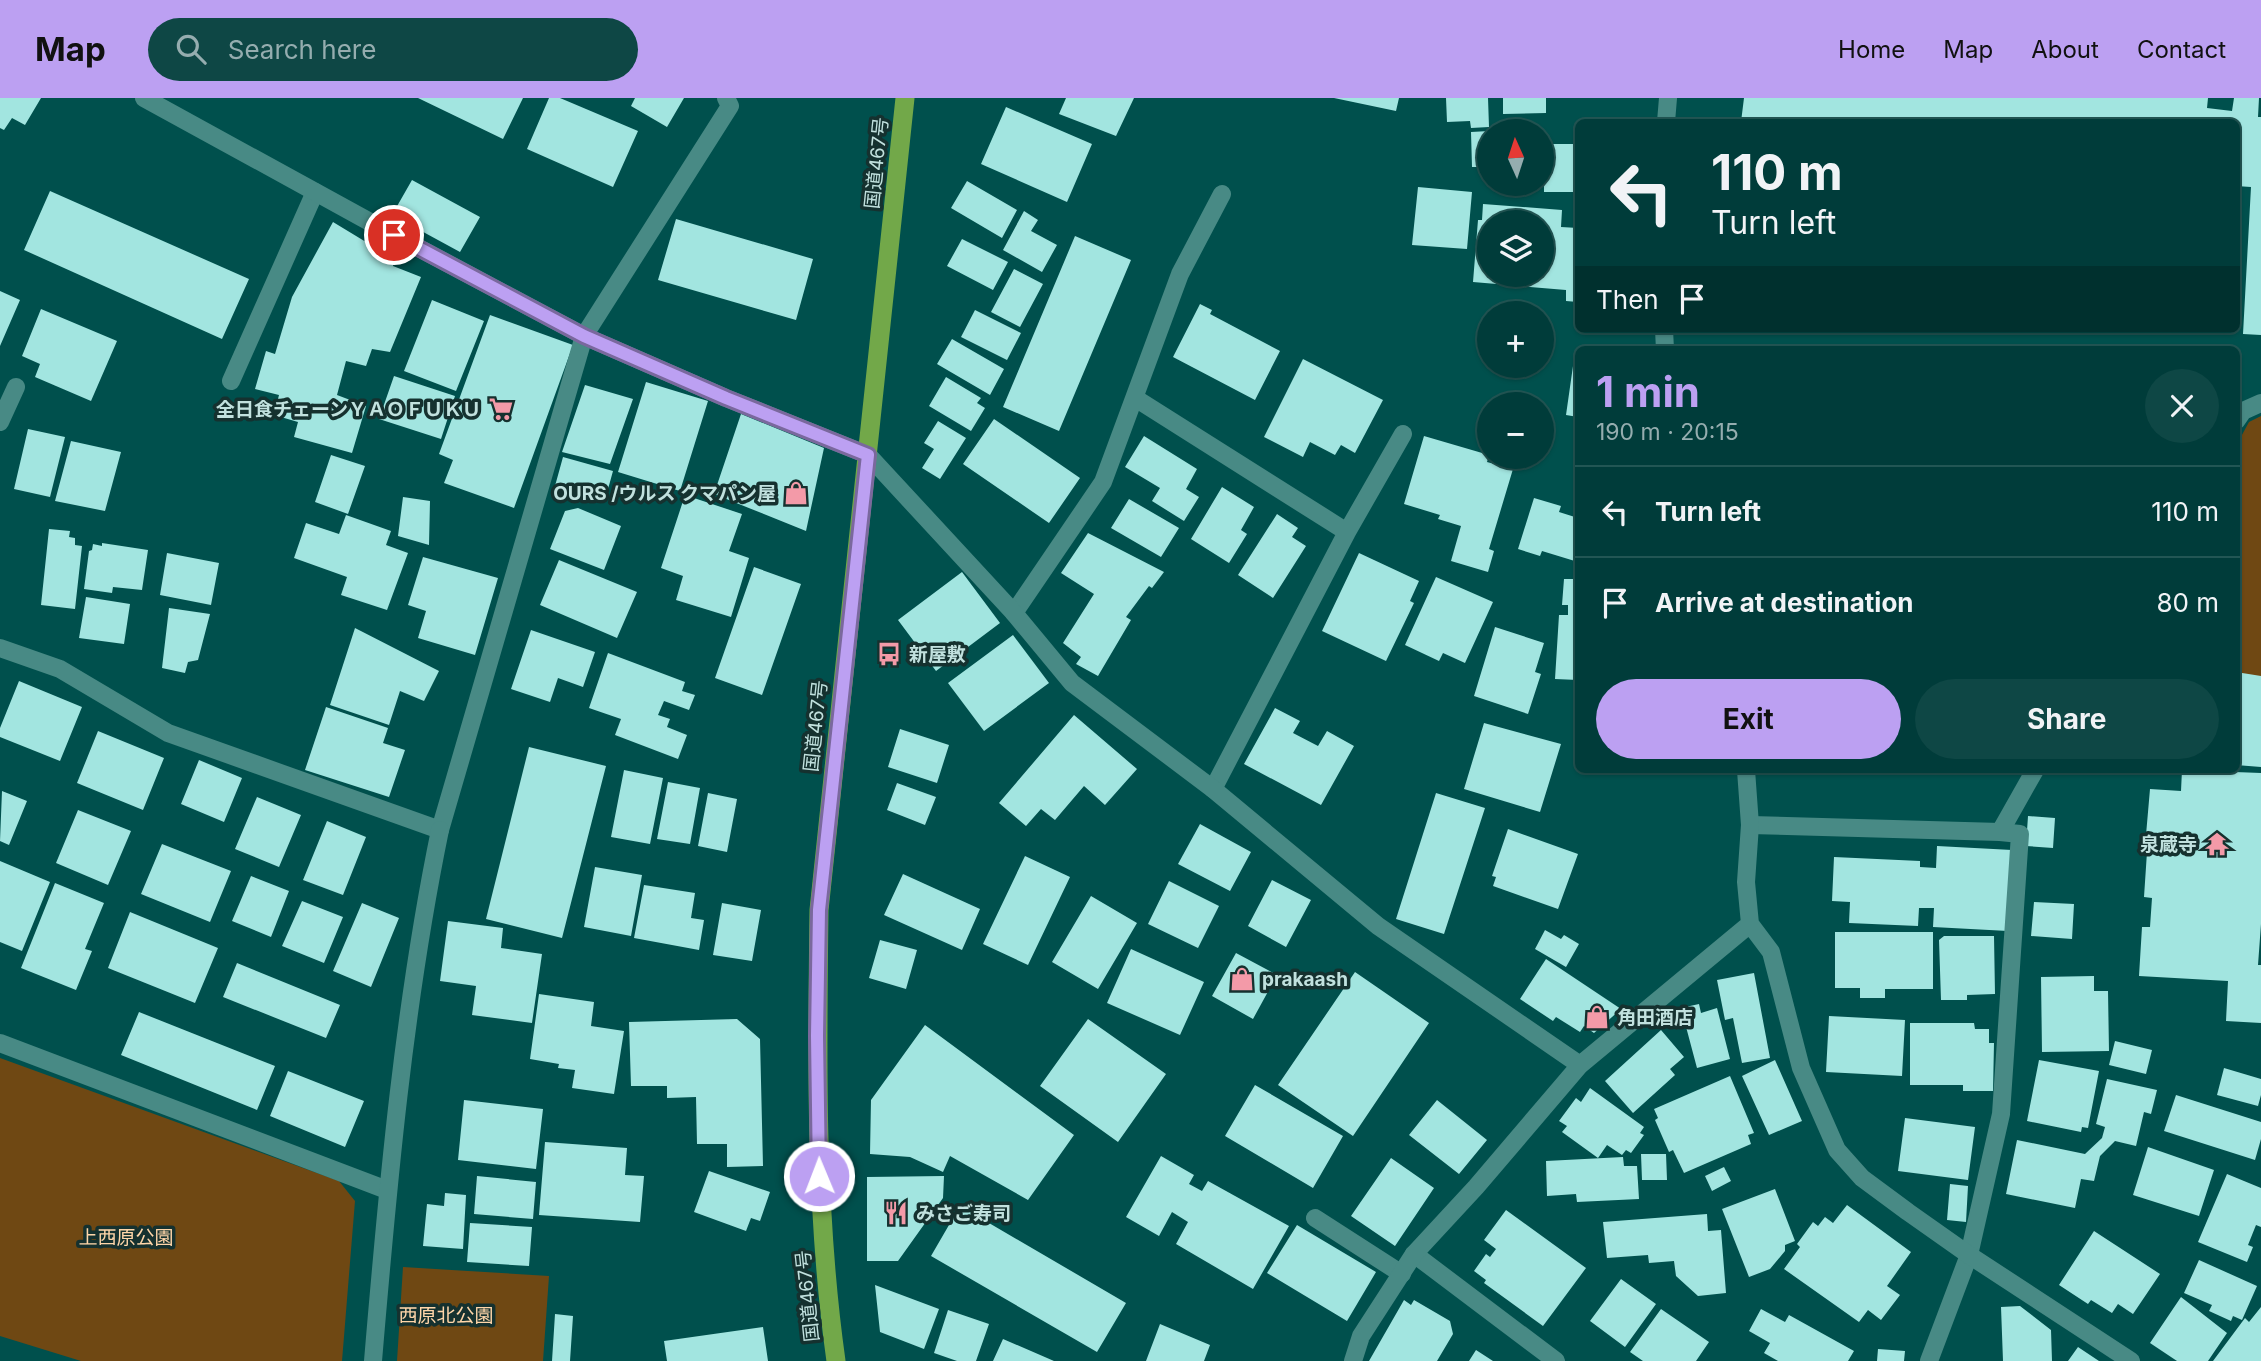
<!DOCTYPE html>
<meta charset="utf-8">
<style>
:root{--surface:#003c3a;--page:#0e4745;--text:#f1f3f6;--muted:#95adaf;--line:#225654;--accent:#bca0f2}
body{margin:0;font-family:Inter,"Noto Sans JP",sans-serif;background:var(--page);color:var(--text);height:100vh;display:flex;flex-direction:column;font-size:26px;white-space:nowrap}
*{box-sizing:border-box;margin:0}
p{font-size:23px;color:var(--muted)}
.icon{flex:none;width:38px;height:38px;fill:none;stroke:currentColor;stroke-width:2;stroke-linecap:round;stroke-linejoin:round}
.map{position:relative;flex:1;overflow:hidden}
.side{position:absolute;left:1575px;top:248px;width:665px;height:427px;display:flex;flex-direction:column;background:var(--surface);border-radius:10px;box-shadow:0 2px 5px #0004,0 0 0 2px var(--line)}
.side>*{flex:none}
.top-card{position:absolute;left:1575px;top:21px;width:665px;height:214px;border-radius:10px;box-shadow:0 2px 5px #0004,0 0 0 2px var(--line);background:#003c3a;color:var(--text);overflow:hidden}
.needle{width:46px;rotate:357deg}
.buttons{position:absolute;left:1477px;top:21px;display:grid;gap:14px}
.buttons a{display:grid;place-items:center;width:77px;height:77px;border-radius:50%;background:var(--surface);box-shadow:0 2px 5px #0004,0 0 0 2px var(--line);font-size:35px}
.pin{position:absolute;display:grid;place-items:center;width:60px;height:60px;color:#fff;margin:-30px;border:4px solid #fff;border-radius:50%;box-shadow:0 2px 7px #0007}
.me{position:absolute;width:77px;margin:-38px;rotate:359deg;stroke-linejoin:round;filter:drop-shadow(0 0 5px #0008)}
.turn{display:flex;align-items:center;gap:24px;height:147px;padding:0 21px;font-size:32px}
.turn .icon{width:91px;height:91px;stroke-width:2.5}
.turn b{display:block;font-size:49px;line-height:60px}
.then{display:flex;align-items:center;height:66px;padding:0 21px;background:#0003;gap:14px;font-size:26px}
.round{display:grid;place-items:center;flex:none;width:74px;height:74px;border-radius:37px;background:var(--page)}
.overview{display:flex;align-items:center;justify-content:space-between;height:119px;padding:0 21px}
h1{font-size:42px;font-weight:700;line-height:52px;color:var(--accent)}
.button{display:flex;gap:14px;margin-top:auto;padding:14px 21px}
.button a{flex:1;height:80px;border-radius:42px;background:var(--accent);color:#111;font-size:28px;font-weight:700;line-height:80px;text-align:center}
.button a+a{background:var(--page);color:var(--text)}
ul{padding:0;list-style:none}
li{display:flex;align-items:center;gap:21px;height:91px;padding:0 21px;border-top:2px solid var(--line)}
li div{flex:1}
li b{display:block;font-size:26px}
li em{font-style:normal}
header{display:flex;align-items:center;gap:42px;box-sizing:border-box;height:98px;padding:0 35px;background:var(--accent);color:#111}
header strong{font-size:33px}
nav{display:flex;gap:38px;margin-inline-start:auto;font-size:24px}
.search{width:490px;height:63px;background:var(--page);display:flex;align-items:center;gap:18px;box-sizing:border-box;padding:0 24px;border-radius:38px;color:var(--muted);font-size:26px}
.map>svg:first-child{display:block}
</style>
<header>
<strong>Map</strong>
<div class="search"><svg class="icon" aria-label="search" viewBox="0 0 24 24"><circle cx="10" cy="10" r="6"/><path d="M15 15l6 6"/></svg>Search here</div>
<nav><a>Home</a><a>Map</a><a>About</a><a>Contact</a></nav>
</header>
<div class="map">
<svg width="2261" height="1263" viewBox="0 0 2261 1263">
<rect width="100%" height="100%" fill="#00504d"/>
<path fill="#6f4813" d="M2261,318V583L2237,576V346L2249,324Z
M0,960L339,1083L355,1103L342,1263H81L0,1238Z
M403,1169L549,1178L543,1263H397Z"/>
<path fill="#a2e5e0" fill-rule="evenodd" d="M0,0H41L25,27L12,20L4,32L0,30Z
M418,0H523L503,41Z
M549,0H560L638,33L613,89L527,51Z
M635,0H684L667,29L631,8Z
M1066,0H1134L1116,38L1059,16Z
M1334,0H1399L1396,13Z
M1446,0H1488L1489,29L1471,30L1470,23L1447,24Z
M1503,0H1546V15L1503,16Z
M1744,0H2208L2207,10L2232,13L2234,0H2259L2258,19H2261V237L2243,236L2251,89L2236,88V24H1741Z
M1006,9L1092,46L1067,104L981,66Z
M1489,33V69H1472L1471,34Z
M1544,46H1578V94H1544Z
M412,82L480,119L460,154L392,117Z
M967,83L1017,112L1002,140L951,110Z
M1418,89L1472,94L1467,151L1412,147Z
M50,93L249,181L222,241L24,152Z
M1483,106L1562,112L1561,129L1578,130V204L1566,203V192L1473,184L1478,122H1482ZM1489,124H1542V177H1489Z
M1024,113L1038,122L1031,133L1057,147L1042,174L1003,152Z
M676,121L813,161L796,222L658,182Z
M333,124L394,161L393,168L421,179L390,254L372,251L366,268L346,263L337,297L366,308L352,355L294,339L298,324L274,317L279,297L255,291L266,253L275,256L292,199Z
M1075,138L1131,162L1059,333L1003,309Z
M962,141L1008,164L993,192L947,168Z
M1014,171L1043,186L1020,229L991,214Z
M0,193L20,202L0,248Z
M432,202L484,223L456,293L404,273Z
M1200,206L1212,212L1210,216L1280,253L1255,302L1173,259Z
M41,211L117,243L91,303L35,279L40,266L22,258Z
M975,212L1021,235L1007,262L961,239Z
M490,217L573,247L514,410L444,385L453,362L439,356Z
M952,241L1004,271L990,297L937,266Z
M1303,261L1383,302L1355,355L1341,347L1335,357L1310,344L1303,359L1264,339Z
M1574,261L1578,262V319L1566,317Z
M394,278L455,298L441,341L379,321Z
M946,279L981,300L977,305L985,310L971,333L929,308Z
M646,284L708,303L680,393L618,374Z
M585,287L633,301L610,366L562,354Z
M741,316L824,350L806,433L714,396Z
M994,321L1080,380L1049,425L963,366Z
M938,323L966,340L940,381L922,370L934,351L924,345Z
M28,331L65,339L50,399L14,391Z
M1144,338L1197,371L1186,391L1199,399L1184,423L1152,403L1160,390L1125,369Z
M1424,338L1489,357L1487,364L1513,371L1489,451L1494,453L1488,474L1451,463L1461,428L1438,421L1440,417L1404,406Z
M71,343L121,354L105,413L55,403Z
M331,357L365,368L348,416L315,404Z
M563,359L613,373L605,402L555,388Z
M1222,389L1254,409L1241,432L1247,436L1229,465L1191,441Z
M685,397L742,416L729,453L749,460L731,519L676,502L683,478L661,470Z
M403,399L430,403L429,447L398,438Z
M1534,400L1561,408L1559,414L1578,420V464L1542,453L1540,458L1518,451Z
M1129,401L1179,430L1161,459L1111,430Z
M578,410L621,428L604,472L550,451L565,413Z
M1277,416L1298,430L1292,439L1306,448L1273,500L1238,477Z
M346,417L391,433L386,447L408,455L387,512L341,497L347,479L294,460L306,425L339,436Z
M49,431L70,433L69,439L75,440V447L82,448L75,511L41,507Z
M1088,435L1164,474L1152,490L1149,488L1126,519L1131,522L1098,578L1076,566L1081,559L1063,545L1094,496L1061,475Z
M102,445L148,452L142,492L113,489L112,495L84,491L89,453L92,452L93,446L102,448Z
M167,455L219,465L211,507L160,497Z
M1359,455L1419,483L1410,503L1414,505L1386,563L1322,533Z
M423,459L498,480L475,557L418,540L426,513L408,507Z
M559,462L637,494L617,540L540,507Z
M754,469L801,486L762,597L715,580Z
M962,474L1000,525L936,573L898,522Z
M1436,479L1493,504L1465,565L1443,555L1439,563L1405,547Z
M1564,481H1578V582L1555,581L1559,517H1568V507H1562Z
M86,499L130,506L124,546L79,540Z
M169,510L210,516L198,562L188,564L185,575L162,570Z
M1495,529L1544,545L1535,574L1541,576L1528,616L1474,598Z
M355,530L439,573L424,603L400,593L389,627L330,607Z
M531,532L595,554L583,589L558,580L550,604L511,591Z
M1013,537L1049,585L984,633L948,585Z
M608,555L685,584L682,593L695,597L689,612L664,603L658,617L670,621L667,629L687,637L678,661L615,637L621,621L589,610Z
M2236,574L2261,578V669L2236,667Z
M19,583L82,609L60,663L0,639V630Z
M326,609L388,630L383,645L405,652L389,699L305,672Z
M1275,610L1300,623L1293,635L1318,648L1327,633L1354,648L1321,707L1244,666Z
M1074,617L1137,671L1105,707L1084,688L1055,722L1041,711L1026,728L999,705Z
M1484,625L1561,646L1540,714L1464,691Z
M900,631L949,647L937,685L888,669Z
M98,633L164,660L143,712L77,685Z
M529,649L606,668L562,840L486,821Z
M199,662L242,680L224,724L181,706Z
M624,672L663,680L650,746L611,739Z
M2182,672L2261,675V826L2258,867H2261V925L2226,923L2228,883L2139,878L2142,829H2150L2152,800L2144,799L2147,754L2167,756L2168,738L2146,737L2150,691L2181,693Z
M668,684L700,690L690,746L657,741Z
M897,685L936,699L925,727L887,712Z
M2,693L27,703L9,747L0,743Z
M708,695L737,701L727,754L698,748Z
M1436,695L1485,710L1444,836L1396,821Z
M257,699L301,717L279,769L235,751Z
M78,712L131,733L108,787L56,765Z
M2028,718L2055,720L2053,750L2026,748Z
M327,723L366,739L343,797L303,782Z
M1200,726L1251,754L1230,793L1178,766Z
M1508,731L1578,756L1558,811L1493,788L1496,779L1492,778Z
M162,746L231,773L210,824L141,796Z
M1937,748L2012,752L2008,833L1933,829L1934,810H1919L1918,828L1849,825L1850,804L1832,803L1834,759L1920,763V769L1936,770Z
M1025,758L1070,779L1028,867L983,846Z
M0,763L50,784L22,853L0,844Z
M595,769L642,777L631,838L584,829Z
M903,776L980,811L962,852L884,817Z
M251,778L289,793L271,839L232,823Z
M1272,782L1311,802L1286,849L1248,828Z
M1169,783L1219,808L1198,850L1148,826Z
M55,785L104,805L85,851L92,853L76,892L21,870Z
M644,787L695,795L691,820L704,822L699,852L634,840Z
M1091,798L1137,825L1098,891L1052,864Z
M302,803L343,819L324,865L282,848Z
M2034,804L2074,806L2072,841L2031,838Z
M362,805L399,820L371,889L333,873Z
M722,805L761,812L752,863L713,857Z
M130,814L218,850L195,905L108,870Z
M448,823L503,830L501,850L542,856L532,925L472,917L476,888L440,883Z
M1545,832L1561,841L1564,837L1579,846L1566,869L1535,851Z
M1835,834H1933V891H1885V900H1860V890H1835Z
M1944,838H1994L1995,896L1967,897V902H1941L1939,842Z
M880,842L917,852L906,891L869,880Z
M1131,851L1204,884L1180,937L1107,905Z
M1236,855L1277,877L1253,921L1212,898Z
M1546,861L1621,911L1594,935L1584,928L1580,934L1556,919L1553,923L1520,901Z
M237,865L340,907L326,940L223,899Z
M1355,874L1429,925L1353,1038L1278,987Z
M1754,875L1770,960L1742,965L1733,920L1725,922L1717,882Z
M2094,878V893H2108L2109,953L2042,954L2041,879Z
M539,896L594,904L591,928L624,933L614,996L572,990L575,972L558,970L559,966L530,961Z
M1699,906L1701,915L1717,910L1730,961L1697,970L1681,910Z
M139,914L275,968L257,1012L121,957Z
M1829,918L1905,922L1902,978L1826,974Z
M737,921L760,941L763,1068L727,1069V1046H697L696,999L667,1000V988H631L629,924Z
M1088,921L1166,976L1118,1044L1040,988Z
M1910,925H1974L1975,931H1989V945H1994L1993,993H1963V987H1910Z
M925,927L1074,1037L1028,1102L950,1058L943,1074L910,1059L870,1056L871,1002Z
M1661,932L1684,959L1670,971L1675,977L1633,1015L1605,983Z
M2115,943L2152,952L2146,976L2109,967Z
M1775,962L1802,1023L1769,1037L1742,978Z
M2039,962L2099,973L2088,1030L2082,1029L2081,1034L2027,1023Z
M2224,970L2261,981V997L2258,1008L2217,997Z
M288,973L364,1003L345,1049L270,1018Z
M1730,978L1754,1035L1748,1037L1751,1046L1684,1075L1673,1052L1669,1054L1655,1022L1658,1020L1654,1011Z
M2107,981L2157,992L2151,1016L2144,1014L2136,1048L2115,1043L2100,1058L2094,1083L2081,1081L2075,1110L2006,1096L2017,1042L2085,1056L2102,1040L2105,1029L2096,1026Z
M1255,987L1343,1038L1313,1090L1225,1038Z
M1590,990L1644,1029L1640,1035L1644,1037L1631,1055L1626,1052L1622,1057L1607,1047L1598,1060L1562,1034L1567,1028L1559,1023L1576,1000L1581,1004Z
M2176,997L2261,1024V1041L2255,1062L2164,1033Z
M464,1002L543,1011L536,1071L458,1062Z
M1437,1002L1487,1042L1459,1076L1409,1037Z
M1905,1020L1975,1029L1968,1082L1898,1073Z
M545,1044L627,1050L625,1077L644,1078L640,1124L539,1117Z
M2148,1049L2214,1072L2199,1118L2133,1097Z
M1641,1056H1666L1667,1082H1642Z
M1161,1058L1194,1077L1189,1086L1202,1093L1208,1083L1289,1128L1253,1191L1176,1146L1188,1124L1172,1114L1159,1138L1126,1119Z
M1623,1059L1624,1068H1637L1639,1101L1577,1104L1576,1096L1547,1098L1546,1063Z
M1391,1060L1434,1090L1395,1148L1351,1118Z
M1724,1069L1731,1083L1712,1093L1705,1078Z
M709,1073L770,1094L760,1123L751,1120L746,1133L694,1114Z
M2227,1076L2261,1090V1129L2256,1127L2248,1147L2253,1149L2247,1164L2198,1144Z
M477,1078L536,1084L533,1121L474,1116Z
M944,1078L943,1100L898,1163H867V1079Z
M1950,1086L1968,1088L1966,1124L1947,1122Z
M1775,1091L1795,1143L1785,1147V1153L1770,1171L1749,1179L1722,1111Z
M445,1095L466,1097L463,1151L423,1148L427,1106L444,1108Z
M1847,1107L1911,1154L1887,1188L1900,1197L1881,1222L1868,1212L1859,1224L1784,1171L1800,1149L1797,1146L1813,1124L1818,1128L1825,1119L1833,1125Z
M960,1108L1126,1205L1097,1254L931,1158Z
M1506,1112L1586,1170L1543,1228L1484,1185L1486,1182L1474,1173L1486,1156L1490,1159L1496,1151L1484,1142Z
M1707,1116L1708,1133L1721,1132L1726,1195L1698,1198L1676,1178L1674,1163L1649,1165L1648,1157L1607,1160L1603,1124Z
M470,1125L532,1129L529,1168L467,1164Z
M1297,1127L1376,1174L1347,1223L1267,1175Z
M2094,1133L2160,1176L2133,1216L2118,1206L2112,1215L2091,1202L2088,1206L2059,1187Z
M2199,1162L2257,1188L2242,1222L2233,1218L2231,1223L2209,1213L2212,1207L2184,1195Z
M1621,1181L1656,1206L1625,1249L1590,1223Z
M875,1187L939,1211L924,1251L880,1234Z
M2181,1199L2227,1235L2208,1263H2177L2150,1245Z
M1404,1202L1411,1207L1414,1202L1450,1223L1453,1236L1437,1263H1369Z
M2020,1208L2051,1232L2052,1263H2003L2001,1209Z
M2261,1209V1263H2213L2245,1220L2249,1224Z
M1661,1211L1709,1244L1696,1263H1643L1630,1254Z
M1761,1211L1785,1224L1789,1217L1854,1253L1848,1263H1778L1764,1255L1770,1245L1749,1233Z
M948,1212L989,1226L976,1263H957L934,1255Z
M555,1216L573,1218L570,1263H552Z
M1160,1226L1210,1247L1204,1263H1146Z
M763,1229L768,1263H667L664,1243Z
M1003,1241L1054,1263H993Z
M2078,1249L2099,1263H2068Z
M1878,1251L1905,1253L1904,1263H1877Z
M1476,1252L1493,1263H1469Z"/>
<g fill="none" stroke-linecap="round" stroke-linejoin="round">
<path stroke="#488a85" stroke-width="18" d="M231,283L315,94
M1135,300L1347,434
M2236,323L2243,313L2261,305
M0,324L16,289
M1014,515L1103,384L1180,176L1222,96
M0,550L60,571L168,635L440,732L584,238
M1213,691L1347,434L1403,336
M1750,727L2000,734L2035,672
M0,945L387,1092
M1315,1120L1402,1176
M1414,1156L1556,1263
M1929,1263L1969,1157L2001,1016L2020,736L2000,734"/>
<path stroke="#488a85" stroke-width="18" d="M144,0L370,124L584,238L726,300L868,357L1014,515L1072,585L1213,691L1378,828L1580,967
M1666,24L1668,0
M1664,231L1665,252
M584,238L730,8L726,0
M1746,672L1750,727L1746,784L1750,826L1771,854L1801,970L1837,1052L1862,1080L1908,1114L1969,1157L2131,1263
M373,1263C388,1085 404,907 440,732
M1353,1263L1361,1238L1414,1156L1476,1089L1580,967L1750,826"/>
<path stroke="#72a849" stroke-width="19" d="M836,1263C815,1114 817,963 819,812L905,0"/>
</g>
<g fill="none" stroke-linecap="round" stroke-linejoin="round">
<g stroke="#7a689d" stroke-width="18">
<path id="route" d="M394,137L584,238L726,300L868,357L819,812L817,938L819,1078"/>
</g>
<use href="#route" stroke="#bca0f2" stroke-width="12"/>
</g>
<defs>
<g id="supermarket-bare" transform="scale(1.89)"><path d="M-6-5.5h2.5l.6 2H6L4.5 2H-2.5L-4.4-4H-6ZM-1.5 3.2a1.3 1.3 0 1 0 .1 0ZM3 3.2a1.3 1.3 0 1 0 .1 0Z" fill="#f39aa8" stroke="#15312f" stroke-width="2.5" paint-order="stroke"/></g>
<g id="shop-bare" transform="scale(1.89)"><path d="M-5-2.5h2.3a2.7 3.5 0 0 1 5.4 0H5L5.5 6h-11ZM-1.5-2.5h3a1.5 2.3 0 0 0-3 0Z" fill="#f39aa8" stroke="#15312f" stroke-width="2.5" paint-order="stroke"/></g>
<g id="bus-bare" transform="scale(1.89)"><path d="M-5-6H5V4H4V6H2V4H-2V6H-4V4H-5ZM-3.5-4V0h7V-4ZM-3.5 1.2v1.5H-2V1.2ZM2 1.2v1.5H3.5V1.2Z" fill="#f39aa8" stroke="#15312f" stroke-width="2.5" paint-order="stroke"/></g>
<g id="temple-bare" transform="scale(1.89)"><path d="M0-6L5-2H3V0L6.5 2.5H4V6H1.5V3h-3V6H-4V2.5H-6.5L-3 0V-2H-5Z" fill="#f39aa8" stroke="#15312f" stroke-width="2.5" paint-order="stroke"/></g>
<g id="restaurant-bare" transform="scale(1.89)"><path d="M-5-6h1v4h1v-4h1v4h1v-4h1v5L-1.5 .5V6h-2V.5L-5-1ZM5-6V6H3V1.5H1.5Q1.5-4 5-6Z" fill="#f39aa8" stroke="#15312f" stroke-width="2.5" paint-order="stroke"/></g>
</defs>
<g fill-rule="evenodd">
<use href="#supermarket-bare" x="501" y="311"/>
<use href="#shop-bare" x="796" y="395"/>
<use href="#bus-bare" x="889" y="556"/>
<use href="#temple-bare" x="2217" y="746"/>
<use href="#shop-bare" x="1242" y="881"/>
<use href="#shop-bare" x="1597" y="919"/>
<use href="#restaurant-bare" x="896" y="1115"/>
</g>
<g text-anchor="middle" stroke-width="7" stroke-linejoin="round" paint-order="stroke">
<g font-size="19" fill="#c1e1de" stroke="#15312f">
<text transform="translate(876 65) rotate(-84)" y="7">国道467号</text>
<text transform="translate(815 628) rotate(-84)" y="7">国道467号</text>
<text transform="translate(807 1198) rotate(-96)" y="7">国道467号</text>
</g>
<g font-size="19" font-weight="bold" fill="#c1e1de" stroke="#15312f" text-anchor="start">
<text x="481" y="318" text-anchor="end">全日食チェーンＹＡＯＦＵＫＵ</text>
<text x="776" y="402" text-anchor="end">OURS /ウルス クマパン屋</text>
<text x="909" y="563">新屋敷</text>
<text x="2197" y="753" text-anchor="end">泉蔵寺</text>
<text x="1262" y="888">prakaash</text>
<text x="1617" y="926">角田酒店</text>
<text x="916" y="1122">みさご寿司</text>
</g>
<g font-size="19" fill="#ffd6a9" stroke="#15312f">
<text x="126" y="1146">上西原公園</text>
<text x="446" y="1224">西原北公園</text>
</g>
</g>
</svg>
<div class="buttons">
<a><svg class="needle" viewBox="-14 -14 28 28"><path d="M0-13l5 13h-10z" fill="#e53935"/><path d="M0 13l5-13h-10z" fill="#95adaf"/></svg></a>
<a><svg class="icon" aria-label="layers" viewBox="0 0 24 24"><path d="M12 4l9 5-9 5-9-5zM3 14l9 5 9-5"/></svg></a>
<a>+</a>
<a>−</a>
</div>
<div class="pin" style="left:394px;top:137px;background:#d93025"><svg class="icon" aria-label="arrive" viewBox="0 0 24 24"><path d="M6 21V4h12l-3 4 3 4H6"/></svg></div>
<svg class="me" style="left:819px;top:1078px" viewBox="-20 -20 40 40"><circle r="17" fill="#bca0f2" stroke="#fff" stroke-width="3"/><path d="M0-11L8 9 0 5-8 9z" fill="#fff"/></svg>
<div class="top-card">
<div class="turn"><svg class="icon" aria-label="left" viewBox="0 0 24 24"><path d="M17 20v-9H6M10 6l-5 5 5 5"/></svg><div><b>110 m</b>Turn left</div></div>
<div class="then">Then<svg class="icon" aria-label="arrive" viewBox="0 0 24 24"><path d="M6 21V4h12l-3 4 3 4H6"/></svg></div>
</div>
<section class="side">
<div class="overview"><div><h1>1 min</h1><p>190 m · 20:15</p></div><a class="round"><svg class="icon" aria-label="close" viewBox="0 0 24 24"><path d="M6 6l12 12M18 6L6 18"/></svg></a></div>
<ul>
<li><svg class="icon" aria-label="left" viewBox="0 0 24 24"><path d="M17 20v-9H6M10 6l-5 5 5 5"/></svg><div><b>Turn left</b></div><em>110 m</em></li>
<li><svg class="icon" aria-label="arrive" viewBox="0 0 24 24"><path d="M6 21V4h12l-3 4 3 4H6"/></svg><div><b>Arrive at destination</b></div><em>80 m</em></li>
</ul>
<div class="button"><a>Exit</a><a>Share</a></div>
</section>
</div>
